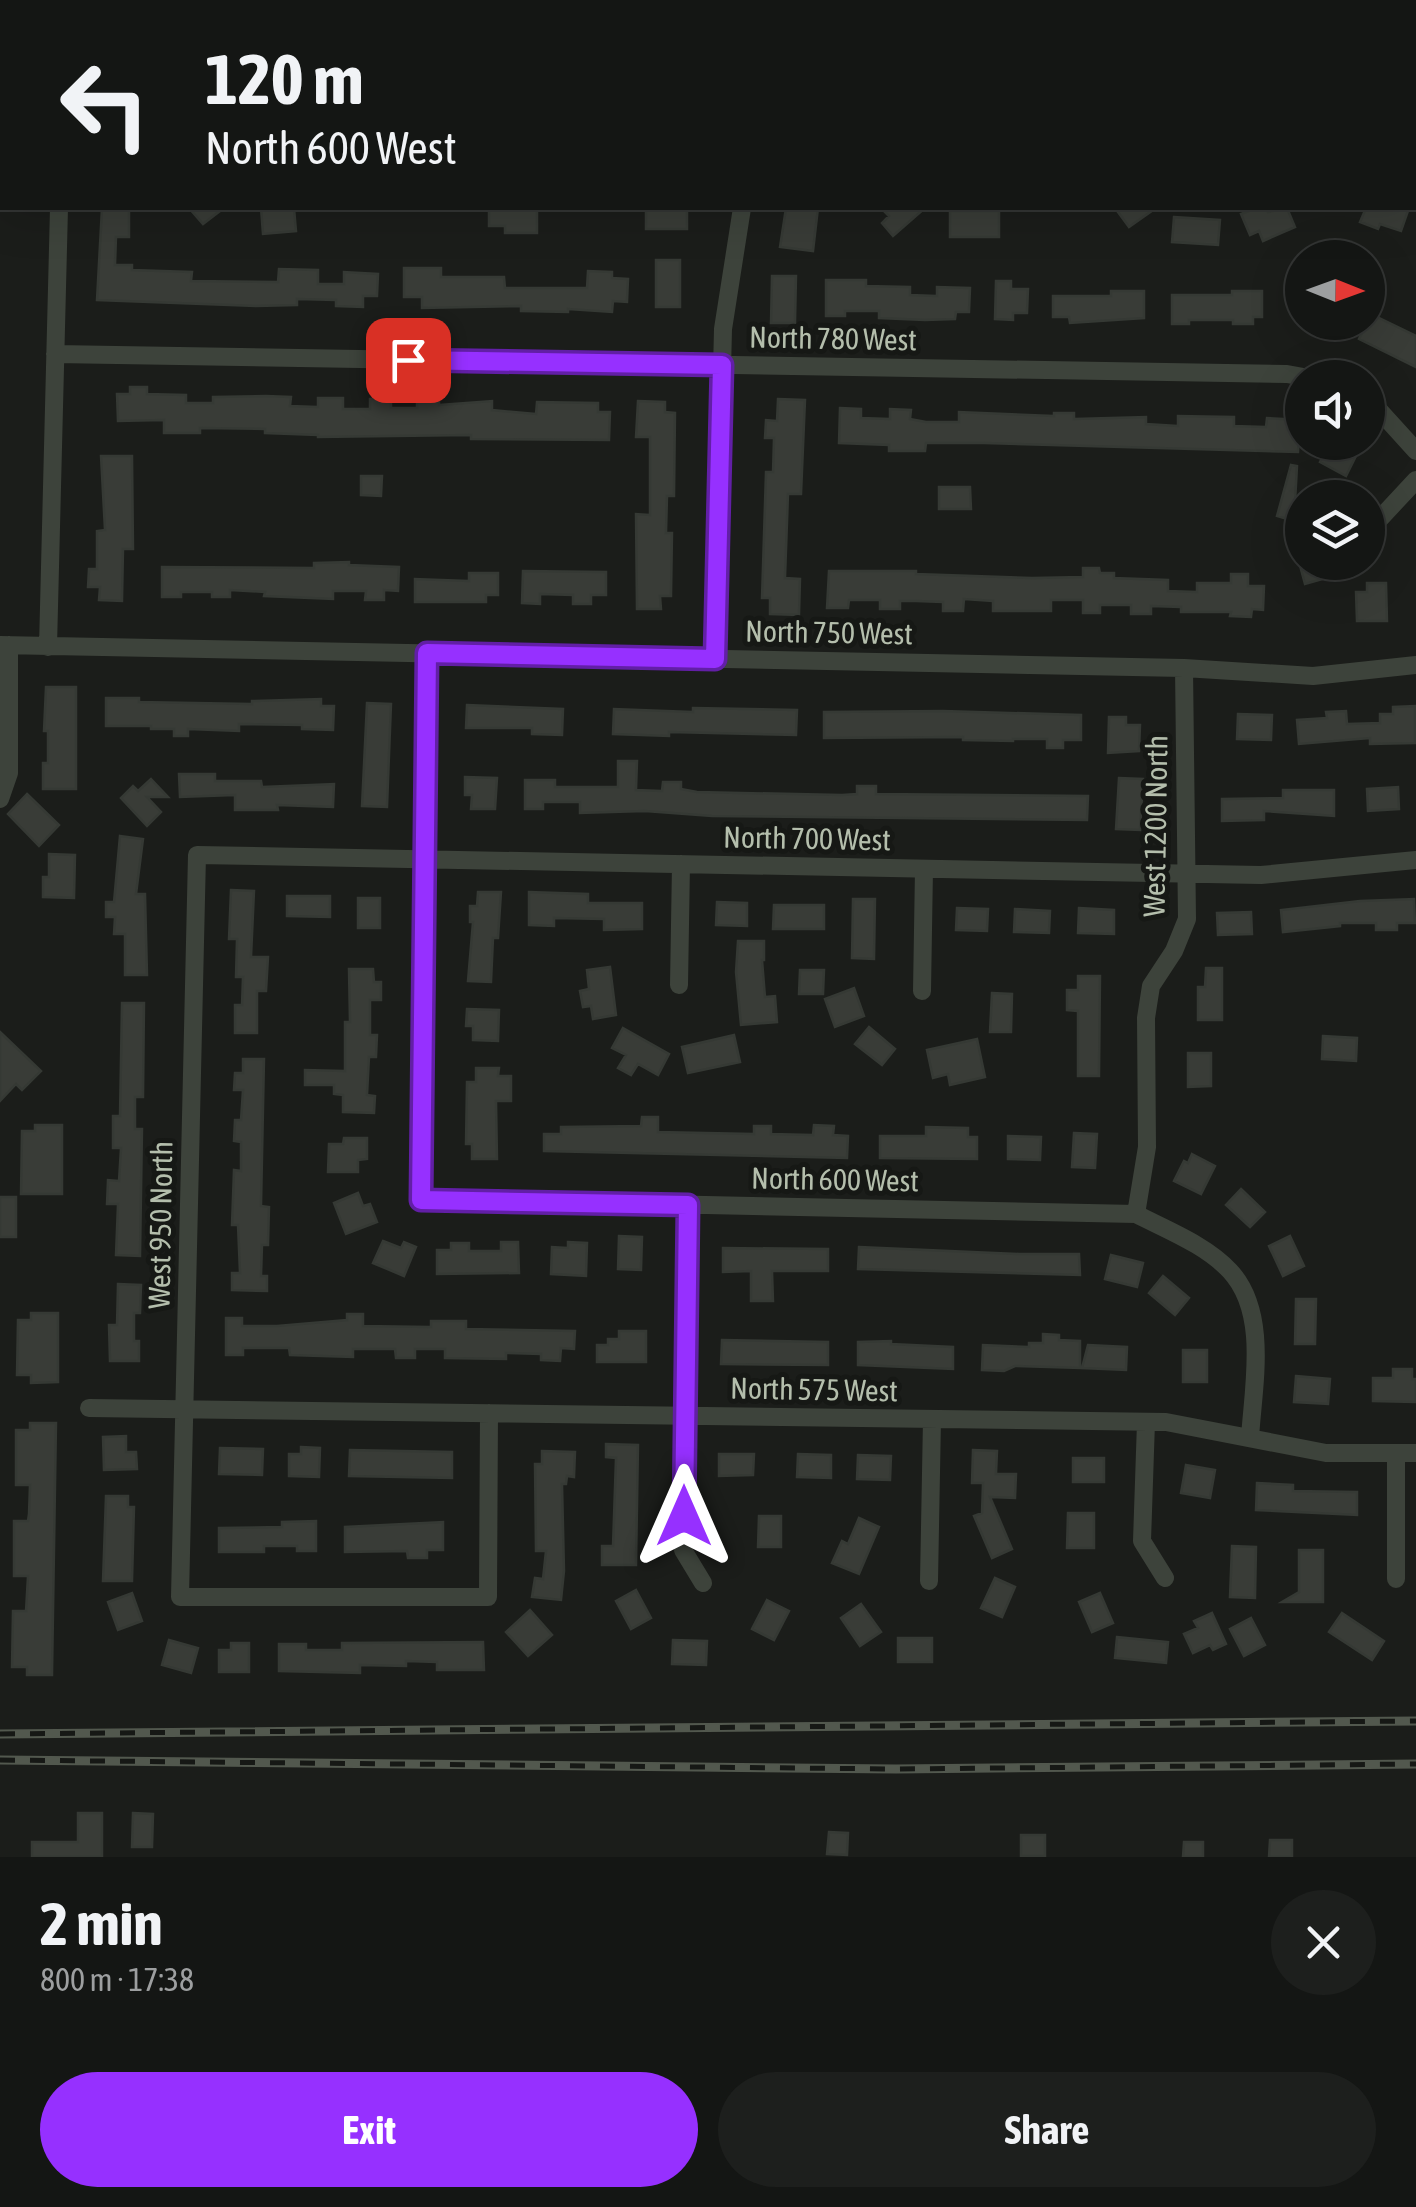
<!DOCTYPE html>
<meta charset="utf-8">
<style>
:root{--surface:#141614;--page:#1d1f1d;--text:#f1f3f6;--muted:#9d9fa0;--line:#333534;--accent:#9630ff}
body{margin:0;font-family:"Asap Condensed",sans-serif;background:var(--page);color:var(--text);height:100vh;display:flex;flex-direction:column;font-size:38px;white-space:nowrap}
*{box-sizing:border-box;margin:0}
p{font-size:32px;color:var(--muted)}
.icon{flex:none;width:55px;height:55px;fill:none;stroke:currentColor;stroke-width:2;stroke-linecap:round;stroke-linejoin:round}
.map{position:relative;height:1857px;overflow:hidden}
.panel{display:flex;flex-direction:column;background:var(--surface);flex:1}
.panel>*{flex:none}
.hud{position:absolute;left:0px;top:0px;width:1418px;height:210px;box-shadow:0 10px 40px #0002,0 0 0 2px var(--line);background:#141614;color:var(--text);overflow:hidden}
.needle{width:65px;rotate:91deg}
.fabs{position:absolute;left:1285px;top:240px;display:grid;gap:20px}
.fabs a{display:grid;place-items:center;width:100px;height:100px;border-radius:50%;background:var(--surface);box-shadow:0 10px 40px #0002,0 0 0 2px var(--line);font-size:50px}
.pin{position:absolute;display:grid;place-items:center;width:85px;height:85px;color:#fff;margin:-42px;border-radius:20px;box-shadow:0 5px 15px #0006}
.me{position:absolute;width:110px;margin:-55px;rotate:0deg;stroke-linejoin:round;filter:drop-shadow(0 0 8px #0008)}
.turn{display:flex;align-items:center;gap:35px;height:210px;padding:0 40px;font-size:45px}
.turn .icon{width:130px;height:130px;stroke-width:2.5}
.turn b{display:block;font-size:70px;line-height:85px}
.round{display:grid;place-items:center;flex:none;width:105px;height:105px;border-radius:52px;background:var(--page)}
.overview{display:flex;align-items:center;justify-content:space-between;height:170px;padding:0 40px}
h1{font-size:60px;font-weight:700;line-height:75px}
.cta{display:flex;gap:20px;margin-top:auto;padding:20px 40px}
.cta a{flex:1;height:115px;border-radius:60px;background:var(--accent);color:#fff;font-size:40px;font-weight:700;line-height:115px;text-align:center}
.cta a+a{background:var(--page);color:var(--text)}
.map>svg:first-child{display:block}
</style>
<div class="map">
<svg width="1416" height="1857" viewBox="0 0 1416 1857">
<rect width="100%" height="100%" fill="#1b1d1a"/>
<path fill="#393c37" stroke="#353934" stroke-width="2.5" d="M102,208H129V237H116L115,265H132V270L192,272L191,281L278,282L279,269L318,270V284H344V272L378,274L377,296H363V307L336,306V300L297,299V305L256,306L97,300Z
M189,208H224L203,224Z
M261,208H294L296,231L263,234Z
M489,208H537V233H505V226H489Z
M646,208H687V229H646Z
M786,208H818L813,251L780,247Z
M881,208H925L893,236L882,223L889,216Z
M1115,208H1156L1129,227Z
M1256,208H1266L1268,212L1287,208L1295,227L1263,241L1259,231L1250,235L1241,214Z
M1366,208H1409L1401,231L1380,224L1378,229L1360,222Z
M950,211H999V237H950Z
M1174,217L1220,220L1218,245L1172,242Z
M656,260H680V307H656Z
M404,268H441V277H504L505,288H587L588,271L612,272V278L628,279L627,302L613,301L612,312L568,309V312L521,311V306L422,308V297H404Z
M772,276H796L795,323H771Z
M826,280H866V286L910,287V295L937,296V287L970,288L969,312H956L955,319L925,320L879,318V311H845V316H826Z
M996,281H1011V289H1028L1027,313H1013V320L995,319Z
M1111,291H1144V318L1070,323L1069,317H1053V296H1111Z
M1232,291H1262V317H1253V324H1233V320H1189V324H1172V295H1232Z
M1371,314L1416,336V367L1359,339Z
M130,387H147V394L186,395V403H213V397L266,396L291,397L290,406L318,407V398H343V409H370V399H391V408H417V399H439V405L492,401V410L536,414L537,402L598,403V412H610L609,440L471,439V435L318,437V435L265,433V429L200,428V433H164V420L118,421L117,394H130Z
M778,399L805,400L801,494H788L785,578L800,579L799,615L770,614V598H762L766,472H773L774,438H765L766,420L777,421Z
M638,401L665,402V412L675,413L674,496H667L666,533H672L671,596H660L661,609H637L636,514L650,515V437H636Z
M840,408L861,409V418L890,419V409L911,410L910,419L926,422H959V412L1054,416V413H1074V419L1146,417V424L1178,426V416L1234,417V426L1266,427L1267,418L1300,420L1298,452L984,443H926L925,451H889V445L839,443Z
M1330,442H1353L1349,452L1356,456L1346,476L1320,462Z
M101,456H132L133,549H123L122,601L99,600L100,587H88L89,569H97V531L105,530Z
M1291,465L1297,466L1294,521L1277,516Z
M361,476H382L381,496L361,495Z
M939,487H970L971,509H939Z
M349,562V565L399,567L398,591L384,590V600H365L366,591H333V599L264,596L265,592L230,590V597H212V592H181V597H162V567L314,568V563Z
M1299,562H1326L1330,577L1305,584Z
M1083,568H1099L1100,573H1114V578L1168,580V591L1197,592V583H1231V574H1248V586H1264L1263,610L1252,609L1251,617L1230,616L1231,612H1181V607L1151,606V614H1131V605H1100V613H1083V600H1051V611H993V601L964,599L963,611H943V602L916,601H900V609H880V600H849L848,608H827L829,571H916V574L1032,578L1083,577Z
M523,571L606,572V595H591V604H573V595L540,594V604L522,603Z
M469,573H498V595H486V602H415V579L469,581Z
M1367,583H1386L1387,621H1357L1356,592H1367Z
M46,687H76V789H43V763H48V731H44Z
M106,698H139V702L252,704V701L321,699V706H334L333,730L302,729V725L239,724V731L188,729V736H174V729H151V726H106Z
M367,703L391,704L387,807L362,806Z
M467,705L563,709L562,735L532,734V728H466Z
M1415,706V743L1370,744V738L1299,744L1297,720L1327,718L1326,712L1346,711L1347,724L1380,723V714H1393V707Z
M693,708L797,710L796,735L669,732V736L613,734L614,709L693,712Z
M943,711L1081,715V740H1063V748H1047V739H1013V741L963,740V737L824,738V712Z
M1238,714L1272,715L1271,740L1237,739Z
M1109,717H1126V725H1140L1139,751L1108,753Z
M618,761H637L636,790L662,791L663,782H681V789L697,792L842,795L857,794V786H876V794L1088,796L1087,820L712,816L645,811L580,813V802H543V809H525V780H555V787H618Z
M179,774H215V781H261L262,787L334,784L333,807L277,805L278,810H235V795L180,797Z
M465,777L497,778L495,809H471L472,795H465Z
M1119,778L1143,779L1140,830L1116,829Z
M151,779L168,797H147L161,812L147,826L121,798L133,786L138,791Z
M1398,787L1399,809L1368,811L1367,789Z
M1283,790H1334V816L1264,811V820L1222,821V799L1283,798Z
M27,794L59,825L39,846L8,814Z
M120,836L143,839L136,894H145L147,975H125V934H114L115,917H106V902H114Z
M49,854L75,855L74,898L43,897V877H49Z
M231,890L254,891L251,957H268L266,991H257V1033H235V1005H242L243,977H236L237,939H229Z
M478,892H501L498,938H493L491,982L468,981L473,922H470V906H477Z
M529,892L588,894V903H642V929L604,930V919L554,918V926L529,925Z
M287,896H330V917L287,916Z
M358,898H380V928H358Z
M853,899H875L874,959L852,958Z
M1414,899L1415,923H1397V930H1376V923H1340V926L1283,932L1281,910L1360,901Z
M717,902L747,903V926L716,925Z
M774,905H824V929H773Z
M957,908L988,909L987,931L956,930Z
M1079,908L1114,910V934L1078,933Z
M1015,909L1050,911L1049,933L1014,932Z
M1251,912L1252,934L1218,935L1217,913Z
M738,941H764V960H762L765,997L775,996L777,1022L741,1025L736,972Z
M610,967L616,1015L593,1019L591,1006L583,1007L580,991L589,989L587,970Z
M1206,968H1222V1020H1198V987H1205Z
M349,969H373L374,982H381V1000H370V1035H377L376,1057H369L367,1095L375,1096L374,1113L343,1112V1095L334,1094V1085H305V1070L345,1071V1022H350Z
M800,970H824L823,994H799Z
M1078,976H1100L1099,1076H1078V1011L1067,1010V990H1078Z
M854,988L864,1016L835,1027L825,999Z
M992,993L1012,994L1011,1032H990Z
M122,1003H144L143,1097H135V1129H142L140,1256L116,1255L118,1204H107L108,1180L119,1181L121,1148H113V1116H120Z
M467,1009L499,1010L498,1041L473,1040V1026H466Z
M869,1027L895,1049L882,1065L855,1044Z
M623,1028L669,1054L658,1075L638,1064L631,1075L618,1068L626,1055L612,1048Z
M0,1032L41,1071L22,1090L16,1084L0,1101Z
M734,1035L740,1062L688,1073L682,1047Z
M1323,1036L1357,1038L1356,1061L1322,1059Z
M977,1039L985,1077L950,1085L948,1074L933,1078L927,1050Z
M1188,1053H1211V1086L1188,1087Z
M243,1059H264L261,1206L269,1207L268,1245H262L261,1276H267V1291L232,1290V1273H240L238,1225H232L234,1170L241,1171V1142L234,1141L235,1120H241L243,1090H234L235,1073H243Z
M476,1068H499L498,1076H511V1101H496L497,1159H472V1144H466L467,1082H476Z
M642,1117H658V1132L754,1134V1126H771V1134L813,1135L814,1125L834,1126L833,1135L848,1136L847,1158L544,1151V1134H561V1127L641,1126Z
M35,1125H62V1194H21L22,1131H35Z
M926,1127L968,1128V1137H977V1159L880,1158V1136H926Z
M1074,1133L1097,1134L1095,1168L1072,1167Z
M1008,1136L1041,1137L1040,1160L1008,1159Z
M344,1138H367V1159L358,1160V1172H328L329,1144H343Z
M1192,1154L1215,1166L1201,1194L1174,1181L1184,1161L1188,1163Z
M1241,1189L1265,1212L1250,1227L1226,1205Z
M358,1193L363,1206L370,1204L377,1222L346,1234L334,1203Z
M0,1197H16V1237H0Z
M619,1236L642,1237L641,1270L618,1269Z
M1290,1236L1304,1266L1283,1276L1269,1246Z
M383,1241L401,1248L404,1242L416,1247L404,1276L373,1263Z
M501,1242H518L519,1273L437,1274V1250H451V1243H469V1251H501Z
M568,1242L587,1243L586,1276L551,1274L552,1247L568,1248Z
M859,1247L1019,1254H1079L1080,1275L858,1269Z
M723,1248L828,1249V1271H772L773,1301H751V1271L723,1272Z
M1111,1255L1143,1263L1137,1287L1105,1279Z
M1163,1276L1189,1298L1175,1315L1149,1293Z
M118,1284L141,1285L140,1313H134V1341H139V1361H110L109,1325H117Z
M1296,1299H1316L1315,1344H1295Z
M31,1313H58V1382L31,1383V1375H17L18,1320H31Z
M347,1314H363V1326L431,1327V1321H466V1329L575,1331L574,1349L561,1348L560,1361L541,1360V1354L506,1353V1359L445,1358V1349H415V1358H396L395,1349H353V1357L290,1355L289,1348H243V1355H226V1318H242V1326H277L347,1320Z
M619,1331H646V1362H597V1345H608V1339H619Z
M1043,1334L1059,1335V1340L1080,1341V1368L1015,1366L1004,1371L982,1370L983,1345L1029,1347V1343H1043Z
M722,1340L828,1342V1365L721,1364Z
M891,1341V1344L953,1347V1369L858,1365V1342Z
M1088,1345L1127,1347L1126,1370L1082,1368Z
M1183,1350H1207V1382H1183Z
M1393,1369H1412V1379H1416V1402L1373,1401V1378H1393Z
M1296,1376L1330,1379L1328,1404L1294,1402Z
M30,1423H56L52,1675H27V1667H12L13,1611H26L28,1576H14V1521H28L29,1514L30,1485H16V1430H30Z
M126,1436V1452H136L137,1469L104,1470L103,1437Z
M606,1444L638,1445L636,1565H602V1546H613L616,1458L606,1457Z
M301,1447L320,1448L319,1477L289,1476V1454H301Z
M220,1448L263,1449L262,1475L219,1474Z
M350,1450L452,1452V1478L349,1476Z
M973,1450L997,1451L996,1474H1016L1015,1498L990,1497L1012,1549L992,1558L974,1516L982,1513L983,1483H972Z
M542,1451L575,1452L574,1477L567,1476L566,1484H562L564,1571L561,1600L532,1597L535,1578L543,1579L546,1551H536L535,1464H542Z
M719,1454H754L753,1475L719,1476Z
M798,1454L831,1455V1478L797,1477Z
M858,1455L891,1456L890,1480L857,1479Z
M1073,1458H1104V1482H1073Z
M1186,1465L1215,1470L1210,1498L1181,1493Z
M1257,1483L1293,1485V1491L1357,1492V1515L1256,1510Z
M106,1496H128V1507H134L132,1581H103Z
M1068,1513H1094V1548H1067Z
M759,1516H781V1547H758Z
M859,1518L879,1527L859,1574L832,1563L842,1541L848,1544Z
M316,1521V1551H297V1546H264V1552H219V1528L282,1527V1522Z
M443,1522V1550H427V1558H408L407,1551L345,1552V1527Z
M1232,1546L1256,1547L1255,1598L1230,1597Z
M1299,1550H1323V1602H1282L1299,1592Z
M995,1578L1015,1587L1002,1617L981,1608Z
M636,1590L651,1618L631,1629L616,1601Z
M132,1593L142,1621L118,1630L108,1602Z
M1100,1593L1113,1623L1092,1632L1079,1602Z
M767,1600L789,1611L774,1640L752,1629Z
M861,1604L881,1632L860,1646L841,1618Z
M530,1610L552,1635L528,1656L506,1632Z
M1212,1613L1226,1644L1213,1650L1210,1645L1193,1653L1184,1634L1198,1628L1194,1621Z
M1342,1613L1384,1641L1372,1660L1329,1632Z
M1251,1618L1265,1645L1244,1656L1230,1629Z
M1117,1637L1168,1642L1166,1663L1115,1658Z
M898,1638H932V1662H898Z
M169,1640L198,1648L191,1673L162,1665Z
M673,1640L707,1641L706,1665L672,1664Z
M483,1642L484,1670H437V1662L406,1661V1666L360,1665V1673L279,1671V1644H306V1650H342V1643Z
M231,1643H249V1672H219V1650H231Z
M78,1813H102V1857H32V1842H78Z
M133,1813L153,1814L152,1847H132Z
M829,1832L848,1833L847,1855L827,1854Z
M1021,1835H1045V1856H1021Z
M1270,1840H1292V1857H1269Z
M1184,1842H1203V1857H1183Z"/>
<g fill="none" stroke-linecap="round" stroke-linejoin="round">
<path stroke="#3d433b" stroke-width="18" d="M250,0V2
M525,0L526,2
M783,0V2
M976,0V2
M1226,0L1231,2
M118,2L201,0
M1404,2V0
M1415,153H1416
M55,354L1287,374L1309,378
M1368,398L1416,451
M1374,525L1416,480
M0,645L1184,668L1313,676L1416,665
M48,647L59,208
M427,653L421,1199L1136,1214C1167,1230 1206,1245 1230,1271C1269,1313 1253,1387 1250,1438
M715,659L723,329L742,208
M0,799L9,773V645
M679,985L681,864
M922,991L924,869
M687,1205L683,1550L703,1583
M1136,1214L1147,1147L1146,1018L1151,986L1174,951L1187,919L1184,668
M89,1408L1166,1422L1326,1453H1416
M489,1413L488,1597H180L197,855L1261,875L1416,860
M1146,1422L1142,1541L1165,1578
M1396,1579V1453
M929,1581L932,1419"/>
<g stroke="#52584e" stroke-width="9">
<path id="rail" d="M0,1734L1416,1721
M0,1760L896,1769L1416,1764"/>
</g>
<use href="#rail" stroke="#161815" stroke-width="5" stroke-dasharray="15" stroke-linecap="butt"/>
</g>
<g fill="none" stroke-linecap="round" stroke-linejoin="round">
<g stroke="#621fa6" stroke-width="25">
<path id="route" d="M408,360L722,365L715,659L427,653L421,1200L688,1205L684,1516"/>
</g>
<use href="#route" stroke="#9630ff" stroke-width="18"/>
</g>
<g text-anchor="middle" stroke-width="10" stroke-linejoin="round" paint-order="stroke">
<g font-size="30" fill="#b4beac" stroke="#161815">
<text transform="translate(833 339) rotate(1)" y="10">North 780 West</text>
<text transform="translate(829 633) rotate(1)" y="10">North 750 West</text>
<text transform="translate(1156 826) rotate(-89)" y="10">West 1200 North</text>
<text transform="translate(807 839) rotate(1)" y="10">North 700 West</text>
<text transform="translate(835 1180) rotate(1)" y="10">North 600 West</text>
<text transform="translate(161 1225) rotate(-89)" y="10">West 950 North</text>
<text transform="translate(814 1390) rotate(1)" y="10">North 575 West</text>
</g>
</g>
</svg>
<div class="fabs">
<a><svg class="needle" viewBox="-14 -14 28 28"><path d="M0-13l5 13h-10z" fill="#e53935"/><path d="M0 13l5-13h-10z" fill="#9d9fa0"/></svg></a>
<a><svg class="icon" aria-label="sound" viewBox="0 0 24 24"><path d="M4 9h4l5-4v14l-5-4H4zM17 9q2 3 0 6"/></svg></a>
<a><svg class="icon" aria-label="layers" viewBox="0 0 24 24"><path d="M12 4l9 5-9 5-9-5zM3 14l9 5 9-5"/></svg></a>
</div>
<div class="pin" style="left:408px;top:360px;background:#d93025"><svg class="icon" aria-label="arrive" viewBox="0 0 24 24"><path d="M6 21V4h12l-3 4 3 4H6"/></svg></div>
<svg class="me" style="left:684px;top:1516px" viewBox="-20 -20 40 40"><path d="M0-17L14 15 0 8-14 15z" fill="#9630ff" stroke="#fff" stroke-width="4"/></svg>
<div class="hud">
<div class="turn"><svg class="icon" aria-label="left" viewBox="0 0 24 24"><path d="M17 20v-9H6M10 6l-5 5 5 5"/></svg><div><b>120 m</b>North 600 West</div></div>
</div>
</div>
<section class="panel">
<div class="overview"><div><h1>2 min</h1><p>800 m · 17:38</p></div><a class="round"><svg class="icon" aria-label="close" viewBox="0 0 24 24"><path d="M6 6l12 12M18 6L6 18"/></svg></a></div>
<div class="cta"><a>Exit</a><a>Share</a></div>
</section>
